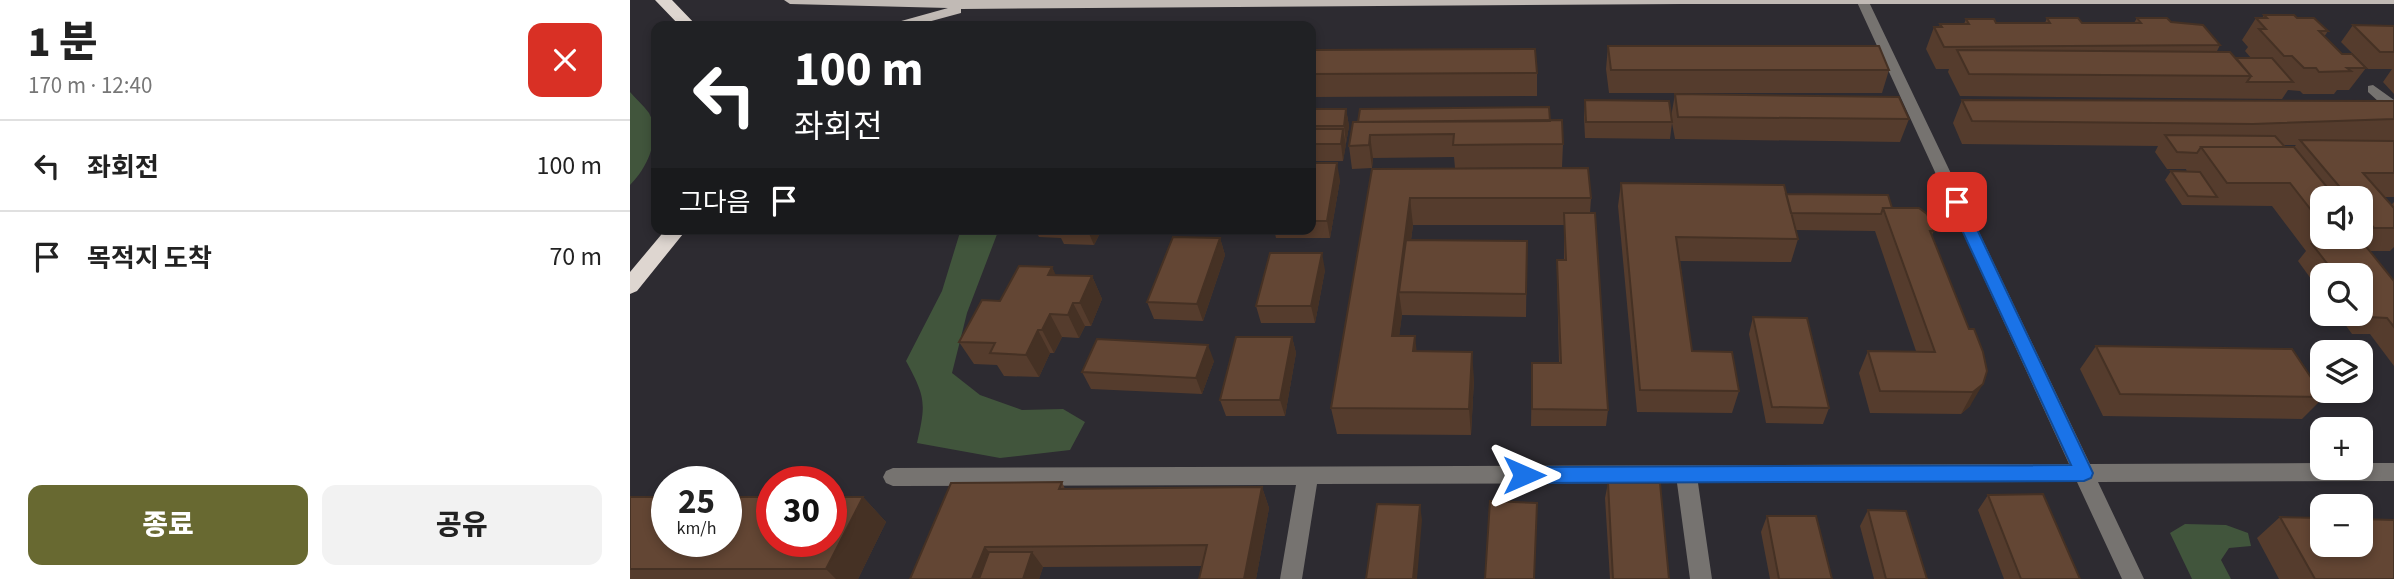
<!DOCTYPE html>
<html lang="ko">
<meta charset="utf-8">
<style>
:root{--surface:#fff;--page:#f2f2f2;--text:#222;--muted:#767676;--line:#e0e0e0;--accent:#686931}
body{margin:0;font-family:"Source Sans 3","Noto Sans KR",sans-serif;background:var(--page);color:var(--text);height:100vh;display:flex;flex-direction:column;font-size:26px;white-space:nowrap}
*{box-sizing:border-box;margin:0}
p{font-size:23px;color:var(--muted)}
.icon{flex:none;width:38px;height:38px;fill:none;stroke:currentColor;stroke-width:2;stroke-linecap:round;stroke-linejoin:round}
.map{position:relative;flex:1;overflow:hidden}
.side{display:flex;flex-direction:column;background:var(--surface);width:630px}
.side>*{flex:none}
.top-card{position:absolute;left:21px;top:21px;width:665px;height:214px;border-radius:14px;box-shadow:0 4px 10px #0003;background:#202124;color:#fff;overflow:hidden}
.controls{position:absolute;left:1680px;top:186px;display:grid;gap:14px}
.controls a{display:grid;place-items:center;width:63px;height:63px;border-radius:14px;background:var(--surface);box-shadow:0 4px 10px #0003;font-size:35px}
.speed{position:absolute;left:21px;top:466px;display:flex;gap:14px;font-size:35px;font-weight:700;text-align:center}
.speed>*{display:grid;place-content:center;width:91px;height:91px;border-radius:50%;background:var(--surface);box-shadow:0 4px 10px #0003;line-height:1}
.speed small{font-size:18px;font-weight:400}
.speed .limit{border:10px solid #d22;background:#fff;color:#111}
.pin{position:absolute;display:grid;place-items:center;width:60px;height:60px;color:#fff;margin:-30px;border-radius:14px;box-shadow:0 4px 10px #0006}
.me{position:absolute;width:77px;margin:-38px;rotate:90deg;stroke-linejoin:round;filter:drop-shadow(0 0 5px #0008)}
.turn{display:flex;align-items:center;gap:24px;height:147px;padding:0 28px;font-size:32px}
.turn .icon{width:91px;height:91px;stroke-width:2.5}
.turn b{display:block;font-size:49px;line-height:60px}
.then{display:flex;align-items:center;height:66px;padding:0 28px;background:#0003;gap:14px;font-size:26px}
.round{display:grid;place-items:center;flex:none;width:74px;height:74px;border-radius:14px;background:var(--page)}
.headline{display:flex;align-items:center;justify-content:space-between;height:119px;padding:0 28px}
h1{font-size:42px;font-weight:800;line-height:52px}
.cta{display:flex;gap:14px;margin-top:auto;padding:14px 28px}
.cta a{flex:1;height:80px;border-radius:14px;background:var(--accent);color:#fff;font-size:28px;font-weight:800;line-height:80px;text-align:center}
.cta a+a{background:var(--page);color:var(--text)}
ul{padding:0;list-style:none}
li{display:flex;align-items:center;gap:21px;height:91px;padding:0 28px;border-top:2px solid var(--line)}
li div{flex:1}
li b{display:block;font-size:26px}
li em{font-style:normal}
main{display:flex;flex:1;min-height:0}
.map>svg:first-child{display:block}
</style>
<main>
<section class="side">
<div class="headline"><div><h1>1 분</h1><p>170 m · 12:40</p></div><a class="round" style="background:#d93025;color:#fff"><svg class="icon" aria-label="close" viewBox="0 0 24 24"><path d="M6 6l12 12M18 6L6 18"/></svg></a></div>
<ul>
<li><svg class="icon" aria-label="left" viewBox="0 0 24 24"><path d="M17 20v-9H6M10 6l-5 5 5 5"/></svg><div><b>좌회전</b></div><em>100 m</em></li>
<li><svg class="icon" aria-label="arrive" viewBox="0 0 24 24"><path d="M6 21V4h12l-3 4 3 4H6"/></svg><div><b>목적지 도착</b></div><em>70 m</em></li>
</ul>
<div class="cta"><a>종료</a><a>공유</a></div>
</section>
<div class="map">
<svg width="1764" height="579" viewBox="0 0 1764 579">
<rect width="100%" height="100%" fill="#2d2b31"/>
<path fill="#41553c" d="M0,92C6,99 14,106 19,113C32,136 17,169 0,185Z
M331,229H369L337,313L322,373L350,395L392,410L433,409L455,422L440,450L370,458L287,443C296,403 296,398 276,361L312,291Z
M1555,524L1596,525L1618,533L1621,546L1599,548L1591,560L1601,579H1562L1540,533Z"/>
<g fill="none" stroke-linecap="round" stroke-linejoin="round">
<path fill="#767370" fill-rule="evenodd" d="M1226,0H1238L1460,464L1692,463V467H1731V463H1764V481L1468,482L1514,579H1492L1447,482L1068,483L1082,579H1060L1047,483L687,484L672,579H650L666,485L263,486L256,483L253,477L256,471L263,468L1439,464Z
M1743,85L1764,100V112L1759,111L1738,92V86Z"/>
<path fill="#c1bab5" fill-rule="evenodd" d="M154,0H1764V4H1051L331,9V13L283,26H263L264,23L318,8L160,4Z"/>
<path fill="#ded6d0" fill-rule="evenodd" d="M25,0H42L67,26H50Z
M36,229H57L7,291L0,294V272Z"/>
</g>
<path fill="#553c2d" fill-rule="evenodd" d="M1634,15L1667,18L1698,31L1694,37L1712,54L1736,68L1719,90H1707L1704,94H1673L1670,91L1658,90L1652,99L1330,96L1318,72L1319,69H1306L1296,49L1304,27H1309L1310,24H1334L1336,19L1366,23H1415L1417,18L1452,23H1504L1507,18L1541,22L1590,45L1587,51L1606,58H1621L1615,51L1618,47L1612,40L1626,18H1632Z
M1723,25L1764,26V94L1753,82L1762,69H1738L1711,42Z
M978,46L1259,70L1252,93H979L976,69Z
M681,50L907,73V96L681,97Z
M1045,94L1279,119L1270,142L1045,139L1042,123L1040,139L955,138L954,117L955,100L1041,117Z
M1332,100L1764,101V197H1754L1761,205L1764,202V247L1760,251H1740L1764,281V366L1740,334H1722L1707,313H1731V275H1692V294L1668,261L1676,251L1642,206L1552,205L1535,180L1541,171L1557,172L1556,169H1537L1525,152L1528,146L1332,144L1323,123ZM1653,145H1666L1664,147H1655ZM1692,198H1731V236H1692Z
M681,109H716L719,126L713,161H681Z
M920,121L933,144L932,167L825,168L824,157L743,158L742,168L722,169L719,146L723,122Z
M681,163L710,180L700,238H646L644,229H681Z
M742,169L961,198L960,213L978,410L976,426H901L902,363H929L927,277V260H934V225H783L781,240L897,241L896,317L772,315V314L769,336L787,352L844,379L841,435L707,434L701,408Z
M991,183L1156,194L1262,208L1304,231L1302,235L1339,329L1353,352L1340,406L1331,414L1240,413L1229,373L1238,351H1286L1245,231L1166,230L1168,239L1161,262L1050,261L1062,351L1109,391L1102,413L1007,412L988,206Z
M405,229H472L464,245L434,244L431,238L409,237Z
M590,238L595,255L573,321L524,319L517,302Z
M422,267L425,275L462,276L472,299L461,326H455L449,338L432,337L424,353H420L409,377L374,376L367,365L344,364L329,342L370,301Z
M695,270L685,323H631L626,306Z
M1123,317L1199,408L1193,424L1136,423L1119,334Z
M662,337L666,353L655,416H596L590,400Z
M1466,346L1694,397L1672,419L1473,416L1450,369Z
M584,361L572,394L461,389L452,372Z
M432,482L435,489L632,487L639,508L626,579H569L572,566L413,567L409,579H280Z
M978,483L1039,579H980L975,498Z
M1358,495L1450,579H1374L1348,510Z
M0,497H233L256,522L228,579H0Z
M1238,510L1297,579H1244L1230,526Z
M1137,516L1202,579H1140L1131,532Z
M1650,517L1764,579H1649L1627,538Z"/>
<path fill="#453124" d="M716,109L719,126L716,143L714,126Z
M713,129L716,145L713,161L711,144Z
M740,135L743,158L742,168L739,145Z
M707,163L710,180L700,238L697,221Z
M780,198L783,225L774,292H769L772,314L766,363L762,336Z
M457,229H472L464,245Z
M590,238L595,255L573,321L567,304Z
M692,253L695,270L685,323L681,306Z
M422,267L433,290L418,275Z
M462,276L472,299L461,326L450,303Z
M443,303L455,326L449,338L438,315Z
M420,314L432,337L424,353L412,330Z
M408,330L420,353L409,377L396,355Z
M785,336L788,363L783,351Z
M662,337L666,353L655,416L650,400Z
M578,345L584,361L572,394L566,378Z
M842,352L844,379L841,435L839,409Z
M1353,384L1340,406L1331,414L1343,392Z
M632,487L639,508L626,579H614Z
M233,497L256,522L228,579H206L196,569Z
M790,505L792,520L787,579H783Z
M355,547L371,567L367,579H342Z
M402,552L413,567L409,579H393Z"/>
<path fill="#634634" stroke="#453124" stroke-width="2" d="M1634,15H1664L1667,18H1684L1698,31H1689L1712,54H1722L1736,68H1717L1721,71L1689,72L1686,68H1674L1662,56H1654L1629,29H1636L1626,18H1637Z
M1417,18H1448L1452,23H1511L1507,18H1537L1541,22L1573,25L1590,45L1314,47L1304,27H1312L1310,24H1339L1336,19H1364L1366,23H1420Z
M1723,25L1764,26V52H1750Z
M978,46H1249L1259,70H981Z
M905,49L907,73L681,74V50Z
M1327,50L1600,52L1621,76L1339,74Z
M1606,58H1642L1663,82H1617L1621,76Z
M1045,94L1269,97L1279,119L1048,117Z
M955,100L1039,101L1042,122H956Z
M1332,100L1764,101V119L1623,124L1342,121Z
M919,107L920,121L728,122L730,109Z
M681,109H716L714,126H681Z
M932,120L933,144L823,145L824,134L740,135L739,145L719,146L723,122Z
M681,129H713L711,144H681Z
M1535,135L1645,136L1655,147H1571L1567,153L1547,152Z
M1670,140L1764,141V173H1733L1764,208V228H1744L1731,212V198H1719Z
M1571,147H1664L1706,198H1692V224L1660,183H1597Z
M681,163H707L697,221H681Z
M958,168L961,198H780L762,336H785L783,351L842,352L839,409L701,408L742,169Z
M1541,171L1570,172L1587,197L1558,196Z
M991,183L1154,185L1168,239L1046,237L1062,351L1102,352L1109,391L1010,390Z
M1156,194L1258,195L1262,208H1253L1251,214L1161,213Z
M1253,208H1289L1297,214L1304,231H1300L1339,329H1344L1353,352L1357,371L1353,384L1343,392L1250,391L1238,351L1305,352Z
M934,213H965L978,410L902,409V363H931L927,260H936Z
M1731,227L1740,238H1703L1702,236H1731Z
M543,237L590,238L567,304L517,302Z
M776,240L897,241L896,294L769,292Z
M1682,244H1734L1764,281V327L1757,318L1738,317L1731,307V275H1706Z
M640,253H692L681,306H626Z
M389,266L422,267L418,275L462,276L450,303H443L438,315L420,314L412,330H408L396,355L360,353L365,343L329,342L352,300L370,301Z
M1123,317L1177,318L1199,408L1142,407Z
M606,337H662L650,400H590Z
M467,339L578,345L566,378L452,372Z
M1466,346L1662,349L1694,397L1490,394Z
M432,482L429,489L632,487L614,579H569L577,545L355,547L342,579H280L321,483Z
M978,483H1030L1039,579H983Z
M1413,494L1450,579H1391L1358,495Z
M0,497H37V541H96V497H142V541H201V497H233L196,569H0Z
M860,501L907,503L904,579H855Z
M747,504L790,505L783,579H736Z
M1238,510L1276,511L1297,579H1256Z
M1137,516H1186L1202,579H1149Z
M1650,517L1692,518V544H1731V519L1764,520V579H1685Z
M359,552H402L393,579H349Z"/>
<path fill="#1a73e8" stroke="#114b97" stroke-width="2" d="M1327,197L1334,202L1463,473L1461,478L1454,481L894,483L888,480L885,475L888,469L894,467L1441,465L1319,202Z"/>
</svg>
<div class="controls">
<a><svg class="icon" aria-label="sound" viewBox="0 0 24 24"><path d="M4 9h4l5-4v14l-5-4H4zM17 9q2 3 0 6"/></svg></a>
<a><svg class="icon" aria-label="search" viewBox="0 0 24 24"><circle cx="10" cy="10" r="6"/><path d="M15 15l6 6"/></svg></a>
<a><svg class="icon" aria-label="layers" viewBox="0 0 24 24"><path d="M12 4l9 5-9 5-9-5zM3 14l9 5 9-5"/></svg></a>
<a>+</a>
<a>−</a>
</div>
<div class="speed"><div>25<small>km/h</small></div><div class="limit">30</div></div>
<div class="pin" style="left:1327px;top:202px;background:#d93025"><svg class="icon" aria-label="arrive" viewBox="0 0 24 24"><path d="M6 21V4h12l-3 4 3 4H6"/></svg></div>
<svg class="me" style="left:894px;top:475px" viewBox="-20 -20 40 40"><path d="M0-17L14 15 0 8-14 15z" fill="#1a73e8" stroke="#fff" stroke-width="4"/></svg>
<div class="top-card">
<div class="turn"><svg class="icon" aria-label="left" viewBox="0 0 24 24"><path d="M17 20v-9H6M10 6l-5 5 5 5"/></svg><div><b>100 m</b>좌회전</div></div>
<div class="then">그다음<svg class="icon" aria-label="arrive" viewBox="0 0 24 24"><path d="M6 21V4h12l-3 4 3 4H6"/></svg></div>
</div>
</div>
</main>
